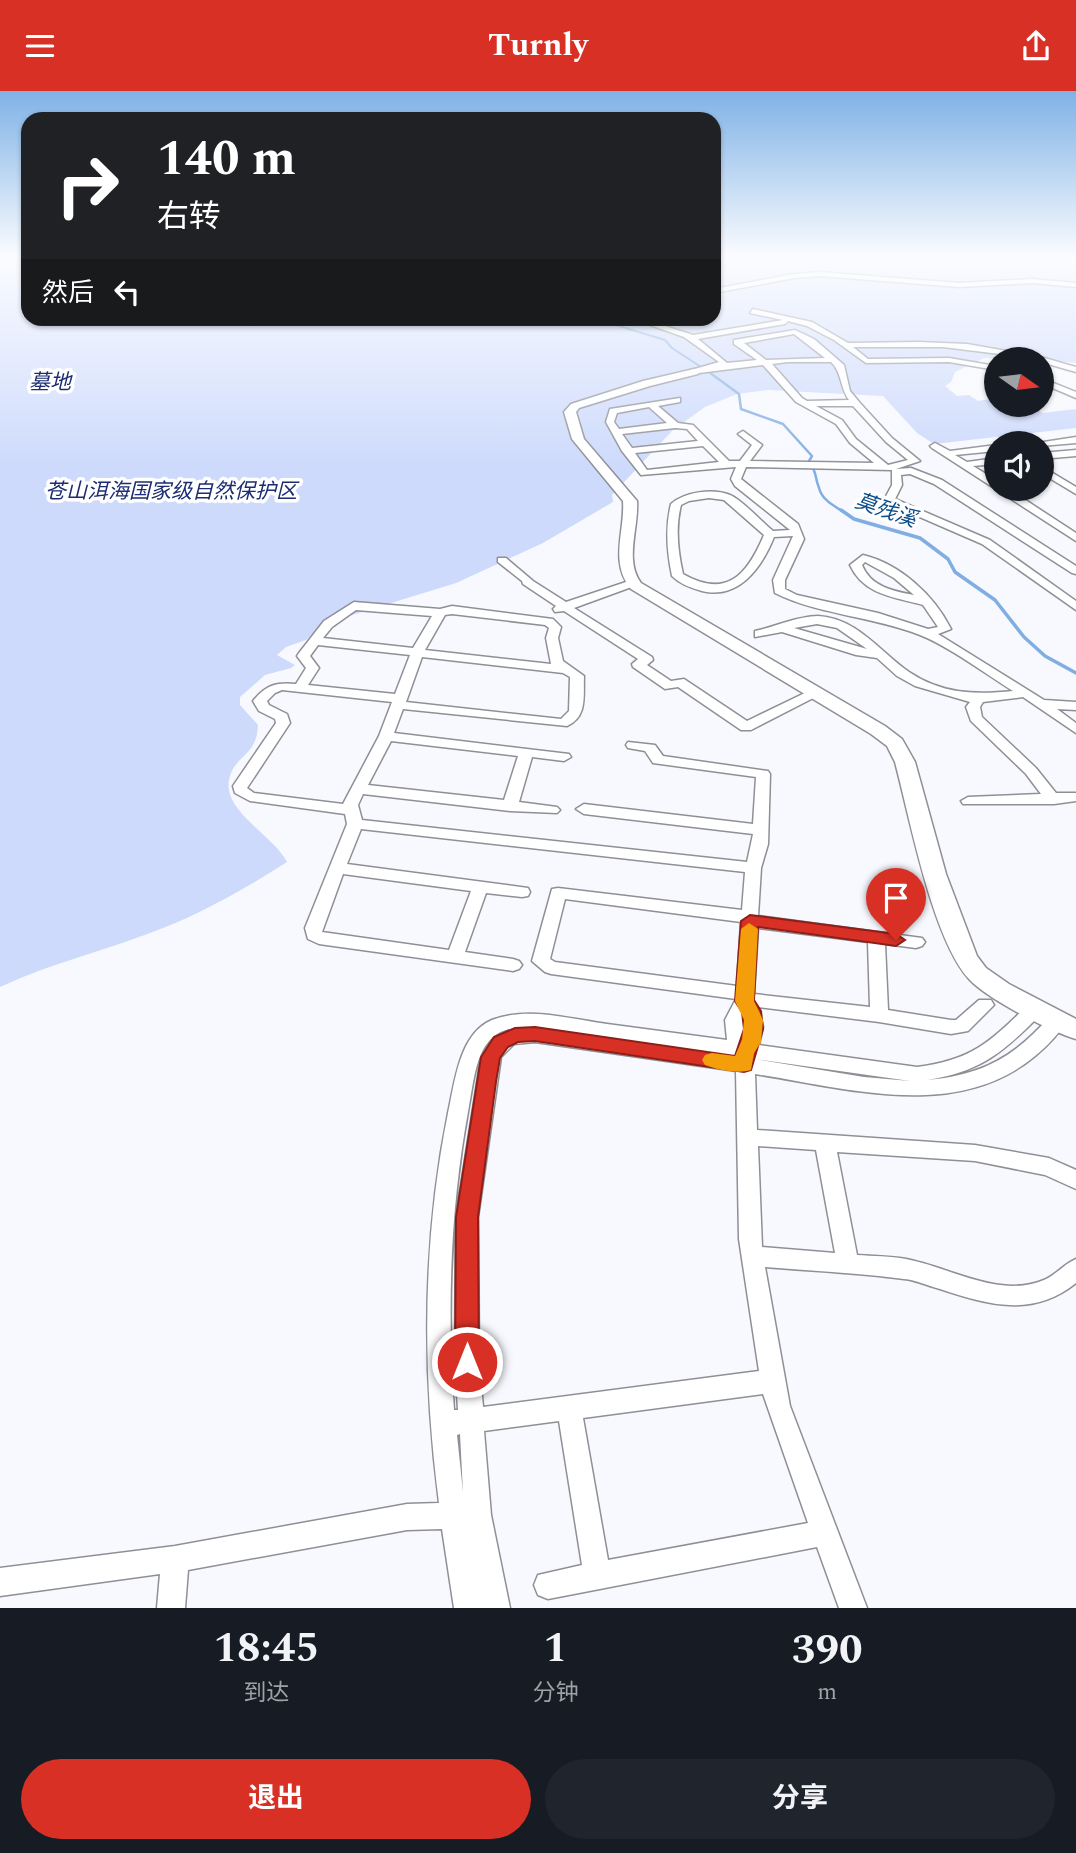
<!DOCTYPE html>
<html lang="zh">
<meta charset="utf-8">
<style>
:root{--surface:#171b24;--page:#20242c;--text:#f1f3f6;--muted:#9ea1a6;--accent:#d93025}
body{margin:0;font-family:Spectral,"Noto Sans SC",serif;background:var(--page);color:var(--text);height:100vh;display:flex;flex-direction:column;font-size:26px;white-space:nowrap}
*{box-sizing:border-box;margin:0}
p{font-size:23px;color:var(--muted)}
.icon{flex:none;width:38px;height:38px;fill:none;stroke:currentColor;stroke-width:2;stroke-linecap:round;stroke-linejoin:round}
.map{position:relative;height:1517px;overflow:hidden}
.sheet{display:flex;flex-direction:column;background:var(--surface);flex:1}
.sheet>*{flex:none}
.hud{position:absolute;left:21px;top:21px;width:700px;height:214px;border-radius:21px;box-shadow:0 2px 5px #0004;background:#202124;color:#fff;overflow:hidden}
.needle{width:46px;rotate:104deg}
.tools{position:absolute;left:984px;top:256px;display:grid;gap:14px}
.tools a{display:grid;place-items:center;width:70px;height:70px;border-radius:50%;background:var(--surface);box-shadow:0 2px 5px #0004;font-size:35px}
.pin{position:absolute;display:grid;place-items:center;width:60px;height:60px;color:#fff;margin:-72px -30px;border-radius:50% 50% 50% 0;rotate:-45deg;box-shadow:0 0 7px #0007}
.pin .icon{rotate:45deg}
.me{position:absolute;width:77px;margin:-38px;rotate:0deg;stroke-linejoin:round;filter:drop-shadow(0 0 5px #0008)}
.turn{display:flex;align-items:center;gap:24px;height:147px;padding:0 21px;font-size:32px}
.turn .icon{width:91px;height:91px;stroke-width:2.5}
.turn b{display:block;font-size:49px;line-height:60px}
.then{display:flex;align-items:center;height:66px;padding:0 21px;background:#0003;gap:14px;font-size:26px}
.eta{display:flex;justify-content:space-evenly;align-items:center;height:119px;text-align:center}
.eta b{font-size:42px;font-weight:700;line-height:49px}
.primary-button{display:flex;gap:14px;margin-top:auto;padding:14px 21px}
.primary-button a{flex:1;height:80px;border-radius:42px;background:var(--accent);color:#fff;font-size:28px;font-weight:700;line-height:80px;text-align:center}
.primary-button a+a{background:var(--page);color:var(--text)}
header{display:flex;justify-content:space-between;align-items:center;height:91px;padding:0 21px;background:var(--accent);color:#fff;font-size:32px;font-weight:700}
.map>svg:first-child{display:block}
</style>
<header><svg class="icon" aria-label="menu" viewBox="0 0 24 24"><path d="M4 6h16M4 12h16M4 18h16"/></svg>Turnly<svg class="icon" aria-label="share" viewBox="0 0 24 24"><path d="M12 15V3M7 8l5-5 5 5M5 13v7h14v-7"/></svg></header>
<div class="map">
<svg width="1076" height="1517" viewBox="0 0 1076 1517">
<rect width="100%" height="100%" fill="#f7f9fe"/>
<path fill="#cddafc" d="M0,165H28V228H714V165H1076V272L1041,268L984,267L955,281L951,291L945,295L957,305L969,304L978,310L996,307V313H1033L1042,322L1076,318V337L934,353L917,342L883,305L768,299L737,303L705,316L673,339L612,404L613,411L543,452L456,492L323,533L306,549L286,556L277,564L295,574L291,577L265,584L240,606V614L258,634C257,665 236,664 230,685C219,719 273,743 287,771C248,796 206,820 163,837C109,859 53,871 0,896Z"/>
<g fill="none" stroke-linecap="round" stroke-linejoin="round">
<path stroke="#81aee2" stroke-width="2" d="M596,228L665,249L672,257L704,278"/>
<path stroke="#81aee2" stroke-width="2.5" d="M702,276L739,303L741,318L783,333L812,365L809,370C818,384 814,384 819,397C822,409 834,415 844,421"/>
<path stroke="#81aee2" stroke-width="3.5" d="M841,419L854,428L920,447L948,468L955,481L995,509L1024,546L1045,565L1076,582"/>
<g stroke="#8e9096" stroke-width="3">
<path id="street" d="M820,181L959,192L1032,188L1076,192V196L1032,192L959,196L820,185L794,187L714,202V198L794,183Z
M753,218L812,231L848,252L919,251L967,253L1041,266L1076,276V281L1041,271V268L943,256H853L868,268L949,267L996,275V279L949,271L866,272L834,249L807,235L788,230L785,233L698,248L727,272L757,269L734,253V249L795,239L814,248L844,274L850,300L860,312L892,347L920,370L896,378L911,377L942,389L1076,475V483L1072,482L934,393L910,383L901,384L902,394L895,408L990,449L1076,510V519L982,453L885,411L884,409L892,394V379L746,376L741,388L798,433L804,448L785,489V498L797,504L878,522L928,538L938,536L923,514C894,506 864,504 850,474L863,464C900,473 934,504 951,538L938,543L1044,609L1076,611V619L1057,618L1076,632V642L1023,606L983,611L980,616L982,626L1036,677L1056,702H1076V710L1054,713H963L961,710L968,706L1041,703L1026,683L971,630L966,616L970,611L915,595L897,585L877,567L856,564L782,541L755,546V540C775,536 797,525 818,525C857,527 880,561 909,581C942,603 975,604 1013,600C986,583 948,555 920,544C875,526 816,523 775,502L773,489L793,445L774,446C762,476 739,509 702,500C691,497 680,493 672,485C667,461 665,437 671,413C684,401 713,397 730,404C742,409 761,430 773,440L790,439L735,395L731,388L736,376L641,384L622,360L606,331L610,318L680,307V311L658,315L678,332L693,334L729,370H740L752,354L738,343L743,340L762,354L750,370L874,372L850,352L836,333L796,311L763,274L691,283V279L719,271L684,246L633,228H643L693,244L783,229L750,222ZM794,243L825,267L766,269L744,252ZM788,271H831C842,281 840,297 849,309L807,310L802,307L772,273ZM816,315H853L886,351L908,369L888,374L856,348L842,329ZM649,316L667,332L619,338L614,331L617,322ZM675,337L687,338L698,350L632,357L622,343ZM703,355L719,371L647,379L635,362ZM709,407L724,409L764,444C747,484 727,508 683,483C678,461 675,437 681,414L689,410ZM865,471L894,487L914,504C893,500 871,496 862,474ZM817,533L837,537L867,558L794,537Z
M1041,287L1076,301V307L1041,292Z
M1076,346V352L1041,355V352H1037Z
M935,352L950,360L996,354V360L955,364L967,371L996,367V373L973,375L996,389V397H1007L1076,442V450L932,357L930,355Z
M1076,359V365L1041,368V362Z
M1041,375L1076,396V403L1041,382Z
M498,467H506L533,490L566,511L629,490H637V494L574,517L652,566L653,569L647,574L671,590L684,588L747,630L811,599L816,598L823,602L751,639H741L678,596L665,598L633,576L632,573L638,568L564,520L555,521L553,518L556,515L523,493L522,490L498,471Z
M354,511L440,518L452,515L553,528L561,536L558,547L563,570L584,585C583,604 588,626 567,635L403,618L394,642L569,663L571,666L564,670L532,666L519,711L557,716L560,719L557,722L510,720L363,703L358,714L362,729L747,771L753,743L584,723L576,718L584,713L753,733L756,686L653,672L645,660L628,657L626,654L628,651L655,654L663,665L768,680L770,683L768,753L761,777L758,825L922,847L925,851L922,855L916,857L885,853L888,919L951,929H956L979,909H991L994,914L968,940L951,943L879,931L758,916L763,936L759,954L917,976C973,969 991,950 1030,912H1042L1045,917L1042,922C1003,962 980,981 927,989C982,984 1015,966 1051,924L1058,922L1065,924L1067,929C1059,943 1047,955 1035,965C956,1031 846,997 755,983L757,1039L975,1054L1049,1067L1076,1079V1098L1045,1084L975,1070L837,1061L857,1164C873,1165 891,1165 906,1168C950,1176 999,1208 1044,1189C1056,1184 1064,1173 1076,1168V1192C1032,1227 989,1214 940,1198C928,1195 916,1189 904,1188C858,1182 811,1180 765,1176L790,1315L867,1517H839L817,1456L548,1508L538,1504L534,1494L538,1484L582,1474L559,1330L484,1340L491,1424L510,1517H482L479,1499L482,1517H454L442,1438L407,1439L188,1479L185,1517H157L160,1483L0,1505V1477L175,1455L407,1413L439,1412C422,1281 422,1151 448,1022C455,991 459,943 492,929C528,915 570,928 607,933C647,938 687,944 727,949L725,929L736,908L551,883L545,881L532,870L552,798L558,797L742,819L745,781L361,738L347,773L528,797L530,801L528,805L522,806L486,802L465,861L513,868L519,870L522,874L519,878L513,880L319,853L308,848L305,837L347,733L345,723L250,710L235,702L233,695L276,632L275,628L259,620L253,610C266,594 276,591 296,593L306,577L297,565L299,562L324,530ZM356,519L432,525L413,557L323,547L332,536ZM452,523L545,534L549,537L546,547L551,573L425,559L445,524ZM318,554L410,564L395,603L308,594L319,577L310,565ZM422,566L563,582L570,586L569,620L561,628L406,611ZM282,599L392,611L379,645L343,713L254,702L247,697L290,632L287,623L269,614L267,610L275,602ZM391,650L518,665L504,709L368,694ZM343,783L471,800L449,859L322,841ZM565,808L741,831L737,895L555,871L550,868ZM758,837L868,851L870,916L754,903ZM529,936L736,965L535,937C510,939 492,941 481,966L456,1126L455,1271L458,1319H454C447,1216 450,1117 469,1015C473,995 475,965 490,949C500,938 515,936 529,936ZM535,951L736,980L739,1148L759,1280L483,1316L479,1271L478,1126L501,966L514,953ZM755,968L910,990L864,986ZM758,1055L816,1059L835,1162L762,1156ZM763,1303L808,1432L608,1469L583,1327ZM460,1343L463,1401L457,1344Z"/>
</g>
<g stroke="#8e9096" stroke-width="3">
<path id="secondary" d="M694,278L699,281L698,283L650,295L579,317L576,321L584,348L637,410C639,436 624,470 641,492L885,635L902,648L915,671L946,783L977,865L986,877L1009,893L1076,928V948C1051,941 986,907 969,888C932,847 910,727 895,671L887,655L871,643L631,498C609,471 625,441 623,410L572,348L564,321L571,313L643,290Z"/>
</g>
<use href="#street" fill="#fff" fill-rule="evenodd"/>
<use href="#secondary" fill="#fff" fill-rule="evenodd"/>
</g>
<linearGradient id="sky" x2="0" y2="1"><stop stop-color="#7fb2e6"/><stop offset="0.44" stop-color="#fbfcff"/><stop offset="1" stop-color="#fbfcff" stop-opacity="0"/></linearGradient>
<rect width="1076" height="378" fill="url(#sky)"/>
<path fill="#d93025" stroke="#8d1f18" stroke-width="2" d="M750,824L896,843L905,849L896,855L758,836L754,909L761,920L763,938L751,979L744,981L535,950L518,951L508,956L500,967L496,991L478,1126L479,1271L475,1279L467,1283L458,1279L455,1271L456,1126L481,966L494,946L515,937L535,936L735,965L744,938L742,921L735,910L741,830Z"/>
<path fill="#f59e0b" d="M749,832L758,838L754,910L763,929L761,951L754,962L751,979C738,983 718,979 705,974L702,969L705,964L712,962L735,965L742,949L744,929L735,910L741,838Z"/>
<g text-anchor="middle" stroke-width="7" stroke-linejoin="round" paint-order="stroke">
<g font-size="21" font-style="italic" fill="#1b2c71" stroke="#fff">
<text x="50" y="298">墓地</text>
<text x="171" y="407">苍山洱海国家级自然保护区</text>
</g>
<g font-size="21" font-style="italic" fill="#0b4c8a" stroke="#fff">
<text transform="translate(886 419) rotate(19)" y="7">莫残溪</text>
</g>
</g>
</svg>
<div class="tools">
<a><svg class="needle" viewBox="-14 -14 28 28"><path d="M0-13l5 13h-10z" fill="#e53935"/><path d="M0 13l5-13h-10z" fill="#9ea1a6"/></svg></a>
<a><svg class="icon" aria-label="sound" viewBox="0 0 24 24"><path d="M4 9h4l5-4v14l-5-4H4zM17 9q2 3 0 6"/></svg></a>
</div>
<div class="pin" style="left:896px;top:849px;background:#d93025"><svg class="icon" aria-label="arrive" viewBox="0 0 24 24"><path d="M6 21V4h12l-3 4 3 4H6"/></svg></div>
<svg class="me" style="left:467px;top:1271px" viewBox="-20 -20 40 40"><circle r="17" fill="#d93025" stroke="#fff" stroke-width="3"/><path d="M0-11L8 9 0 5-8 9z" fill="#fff"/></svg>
<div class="hud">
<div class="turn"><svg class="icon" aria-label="right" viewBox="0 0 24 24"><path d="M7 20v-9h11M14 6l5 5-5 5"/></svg><div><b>140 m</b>右转</div></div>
<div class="then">然后<svg class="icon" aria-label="left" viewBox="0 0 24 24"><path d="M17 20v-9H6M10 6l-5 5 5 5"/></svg></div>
</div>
</div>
<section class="sheet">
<div class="eta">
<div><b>18:45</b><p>到达</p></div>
<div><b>1</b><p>分钟</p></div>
<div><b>390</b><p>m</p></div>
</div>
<div class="primary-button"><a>退出</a><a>分享</a></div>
</section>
